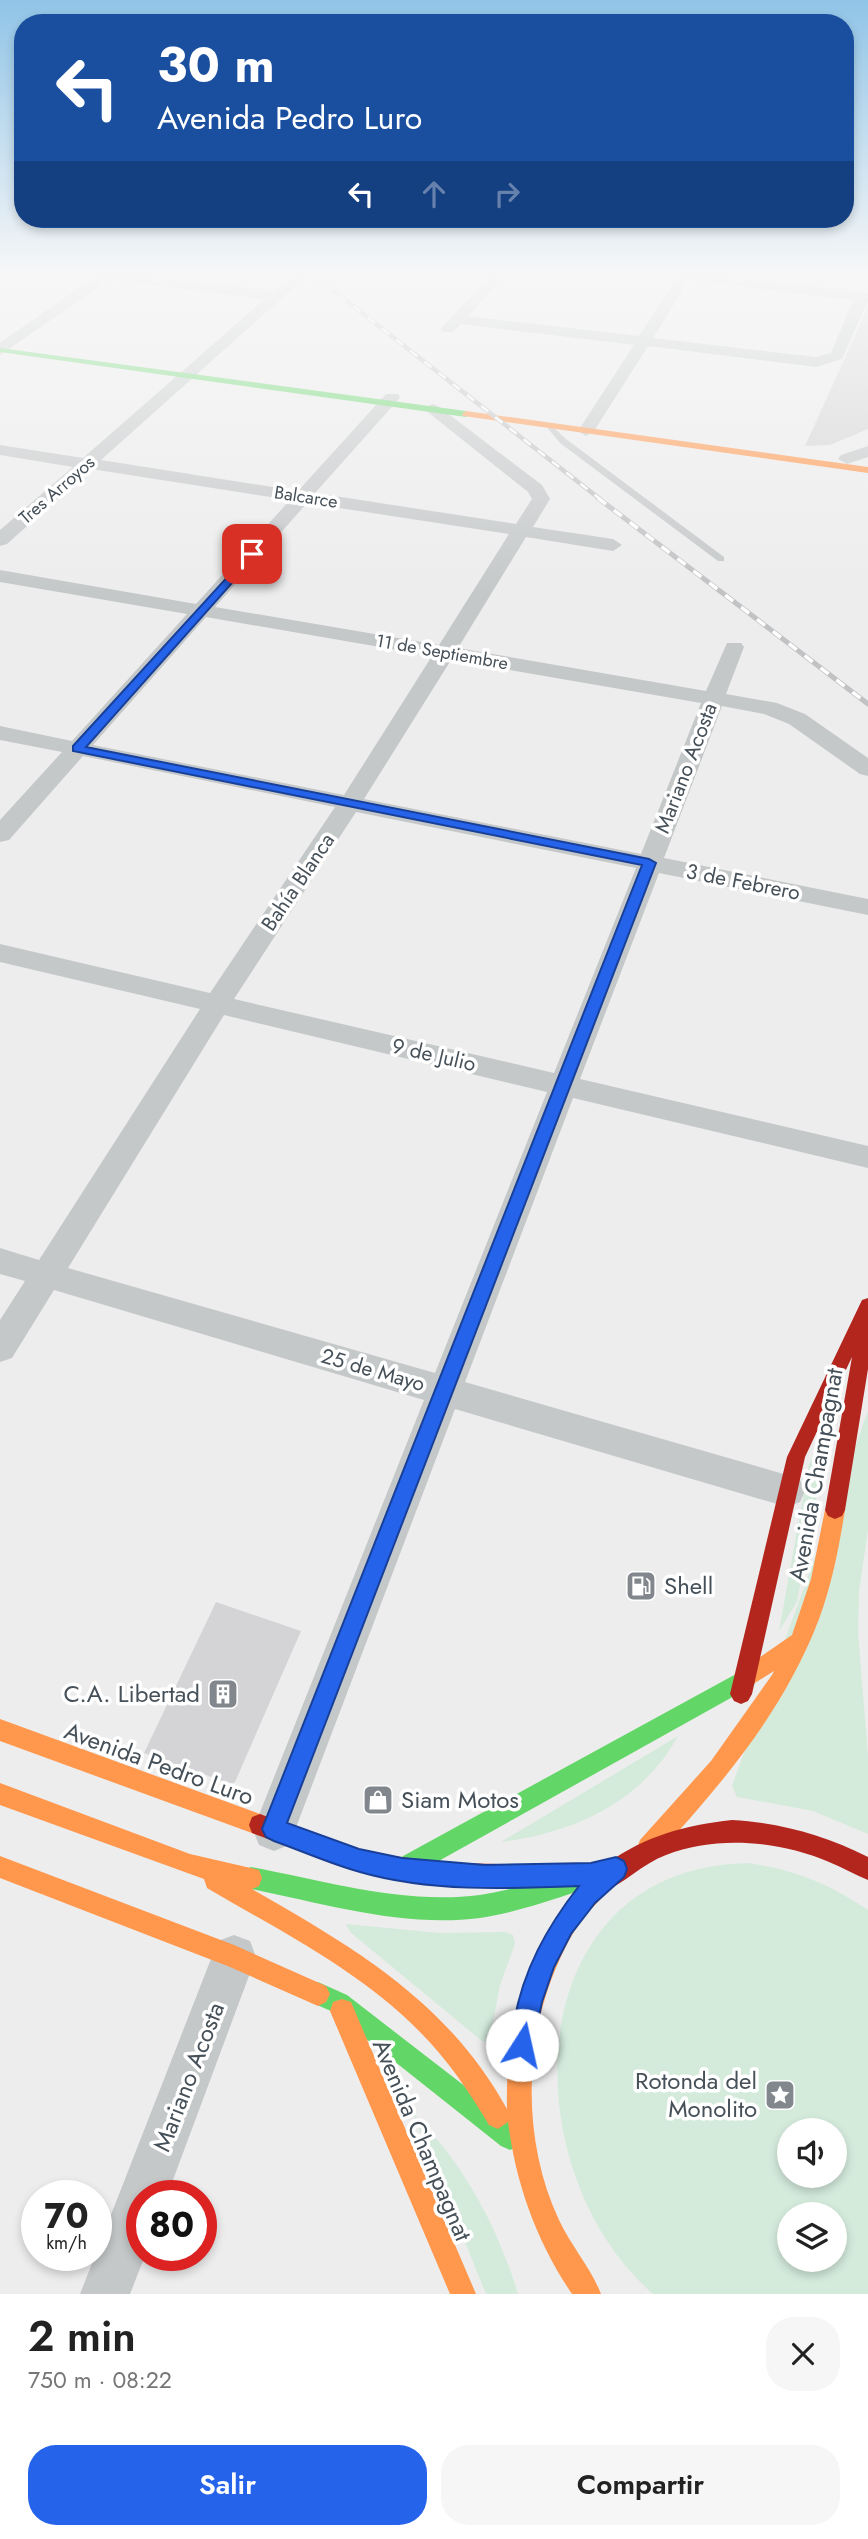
<!DOCTYPE html>
<html lang="es">
<meta charset="utf-8">
<style>
:root{--surface:#fff;--page:#f6f6f6;--text:#222;--muted:#767676;--accent:#2563eb}
body{margin:0;font-family:Jost,sans-serif;background:var(--page);color:var(--text);height:100vh;display:flex;flex-direction:column;font-size:26px;white-space:nowrap}
*{box-sizing:border-box;margin:0}
p{font-size:23px;color:var(--muted)}
.icon{flex:none;width:38px;height:38px;fill:none;stroke:currentColor;stroke-width:2;stroke-linecap:round;stroke-linejoin:round}
.map{position:relative;height:2294px;overflow:hidden}
.sheet{display:flex;flex-direction:column;background:var(--surface);flex:1}
.sheet>*{flex:none}
.hud{position:absolute;left:14px;top:14px;width:840px;height:214px;border-radius:28px;box-shadow:0 4px 10px #0003;background:#1a4fa0;color:#fff;overflow:hidden}
.tools{position:absolute;left:777px;top:2118px;display:grid;gap:14px}
.tools a{display:grid;place-items:center;width:70px;height:70px;border-radius:50%;background:var(--surface);box-shadow:0 4px 10px #0003;font-size:35px}
.speed{position:absolute;left:21px;top:2180px;display:flex;gap:14px;font-size:35px;font-weight:700;text-align:center}
.speed>*{display:grid;place-content:center;width:91px;height:91px;border-radius:50%;background:var(--surface);box-shadow:0 4px 10px #0003;line-height:1}
.speed small{font-size:18px;font-weight:400}
.speed .limit{border:10px solid #d22;background:#fff;color:#111}
.pin{position:absolute;display:grid;place-items:center;width:60px;height:60px;color:#fff;margin:-30px;border-radius:14px;box-shadow:0 4px 10px #0006}
.me{position:absolute;width:77px;margin:-38px;rotate:10deg;stroke-linejoin:round;filter:drop-shadow(0 0 5px #0008)}
.turn{display:flex;align-items:center;gap:24px;height:147px;padding:0 28px;font-size:32px}
.turn .icon{width:91px;height:91px;stroke-width:2.5}
.turn b{display:block;font-size:49px;line-height:60px}
.lanes{display:flex;align-items:center;height:66px;padding:0 28px;background:#0003;justify-content:center;gap:35px;direction:ltr}
.lanes .off{opacity:.35}
.round{display:grid;place-items:center;flex:none;width:74px;height:74px;border-radius:28px;background:var(--page)}
.summary{display:flex;align-items:center;justify-content:space-between;height:119px;padding:0 28px}
h1{font-size:42px;font-weight:600;line-height:52px}
.action{display:flex;gap:14px;margin-top:auto;padding:14px 28px}
.action a{flex:1;height:80px;border-radius:28px;background:var(--accent);color:#fff;font-size:28px;font-weight:600;line-height:80px;text-align:center}
.action a+a{background:var(--page);color:var(--text)}
.map>svg:first-child{display:block}
</style>
<div class="map">
<svg width="868" height="2294" viewBox="0 0 868 2294">
<rect width="100%" height="100%" fill="#eeeded"/>
<path fill="#d4ebdc" fill-rule="evenodd" d="M868,1411V1530L859,1591L858,1632L868,1755V1834L813,1811L737,1797L732,1786Z
M830,1425L797,1602L779,1631L809,1464Z
M678,1736C642,1802 574,1833 501,1842Z
M748,1863C794,1869 830,1884 868,1910V2294H653C510,2170 516,1867 748,1863ZM789,2130H835V2175H789ZM789,2214H835V2259H789Z
M346,1924L440,1933L505,1932L513,1935L515,1944L500,1985L490,2038L483,2042L350,1932Z
M412,2112C463,2162 498,2227 518,2294H486Z"/>
<path fill="#d4d4d6" d="M868,307V429L830,445L805,446Z
M216,1602L301,1631L235,1782L231,1784L144,1753Z"/>
<g fill="none" stroke-linecap="round" stroke-linejoin="round">
<path fill="#c5c8c9" fill-rule="evenodd" d="M550,424L566,439L724,557V561H718L560,443L546,426Z"/>
<path fill="#c5c8c9" fill-rule="evenodd" d="M75,273H117L274,291L295,273H310L101,460L298,491L386,394H398L400,397L398,400L315,493L516,524L532,499L528,492L424,409L432,404L438,406L542,485L550,499L533,527L613,539L622,545L613,551L526,537L458,648L706,691L727,643H741L744,647L726,694L777,703L805,714L868,758V776L860,774L789,724L764,714L722,706L664,858L868,899V915L659,873L580,1079L868,1146V1168L573,1098L465,1382L787,1475L800,1480L805,1491L800,1502L787,1507L455,1409L295,1830L289,1845L274,1851L259,1845L253,1830L424,1400L54,1290L12,1358L0,1362V1320L25,1281L0,1274V1248L39,1260L200,1009L0,962V944L210,993L335,807L83,756L9,840L0,842V820L62,752L0,740V726L72,741L187,614L0,582V570L196,604L290,500L91,469L7,544L0,546V530L73,467L0,455V445L83,458L265,299L109,280L0,355V343L93,278L77,276ZM307,503L509,534L439,645L215,607ZM206,617L432,656L344,795L93,745ZM451,660L701,703L641,854L364,799ZM356,812L636,868L554,1073L234,999ZM224,1015L547,1092L435,1373L68,1268Z
M493,273H508L468,316L639,336L676,279L659,276L657,273H699L862,292L868,293V301L842,359L816,367L648,346L594,431L586,436L578,431L634,345L461,324L453,332H443L441,329L443,326ZM689,280L853,300L831,353L816,357L653,338Z
M868,446V457L847,464L838,459L841,455Z
M234,1935L250,1941L256,1957L167,2196H142V2256H145L130,2294H80L218,1941Z"/>
<path fill="#63d668" fill-rule="evenodd" d="M0,348L466,411L470,414L466,417L0,352Z
M747,1668L754,1671L757,1678L754,1685L410,1877L402,1880L394,1877L391,1869L394,1861Z
M610,1859L618,1862L621,1870L618,1878L610,1881C567,1894 525,1911 480,1918C404,1928 325,1904 251,1889L243,1886L240,1878L243,1870L251,1867C325,1881 404,1905 480,1895C525,1888 567,1872 610,1859Z
M318,1982L347,1995L519,2128L523,2137L519,2146L510,2150L501,2146L331,2011L310,2002L306,1994L310,1986Z"/>
<path fill="#ff974d" fill-rule="evenodd" d="M466,411L868,467V473L463,416L462,414Z
M835,1501L842,1504L845,1510C839,1547 832,1584 819,1619C784,1711 722,1784 656,1856L648,1859L640,1856L637,1848L640,1840L711,1761L772,1675L774,1671L747,1688L740,1685L737,1678L740,1671L792,1635L811,1579L825,1510L828,1504Z
M0,1719L260,1814L268,1817L271,1825L268,1833L260,1836L0,1741Z
M0,1783L190,1854L259,1870L262,1878L259,1886L252,1889C355,1948 448,2002 507,2109C505,2034 524,1948 577,1891C584,1883 591,1875 601,1871L609,1874L612,1882C607,1895 595,1904 586,1915C575,1928 566,1945 559,1961C523,2040 522,2141 559,2220C571,2246 591,2268 601,2294H572C537,2242 516,2185 508,2122L498,2129L489,2125C469,2091 447,2059 419,2031C359,1970 280,1931 207,1888L204,1879L0,1805Z
M0,1856L234,1945L326,1986L330,1994L326,2002L318,2006L230,1967L0,1878Z
M342,1999L351,2002L476,2294H450L330,2011L333,2002Z"/>
<path fill="#b3261e" fill-rule="evenodd" d="M868,1298V1369L845,1510L842,1516L835,1519L828,1516L825,1510L852,1357L805,1457L752,1694L748,1701L741,1704L734,1701L730,1694L787,1457L862,1300Z
M260,1814L336,1843L384,1855L452,1863L544,1865L552,1868L555,1876L552,1884L544,1887H475L384,1878L336,1865L252,1833L249,1825L252,1817Z
M732,1820C781,1823 824,1835 868,1857V1880C855,1875 842,1867 829,1862C779,1841 717,1835 666,1855C642,1864 624,1884 601,1893L593,1890L590,1882C594,1873 600,1869 608,1863C645,1836 686,1825 732,1820Z"/>
<g stroke="#c1c2c4" stroke-width="4.5">
<path id="rail-far1" d="M311,273L600,499"/>
</g>
<g stroke="#c1c2c4" stroke-width="5">
<path id="rail" d="M598,498L868,704"/>
</g>
<use href="#rail-far1" stroke="#fff" stroke-width="2.5" stroke-dasharray="9" stroke-linecap="butt"/>
<use href="#rail" stroke="#fff" stroke-width="3.5" stroke-dasharray="10" stroke-linecap="butt"/>
</g>
<linearGradient id="sky" x2="0" y2="1"><stop stop-color="#90c4e7"/><stop offset="0.46" stop-color="#f7f7f7"/><stop offset="1" stop-color="#f7f7f7" stop-opacity="0"/></linearGradient>
<rect width="868" height="594" fill="url(#sky)"/>
<path fill="#2563eb" stroke="#184099" stroke-width="2" d="M252,550L256,551V556L86,747L649,859L656,863L287,1823L359,1849L402,1858L485,1865L591,1863L616,1857L624,1861L627,1869L624,1877L595,1903L571,1934L554,1967L542,2002L531,2054L522,2058L513,2054C509,2043 512,2034 514,2022C523,1970 547,1927 579,1886C507,1889 429,1892 360,1872C331,1864 302,1851 274,1841L266,1837L262,1829L642,865L73,751V746Z"/>
<defs>
<g id="fuel-square" transform="scale(1.575)"><rect x="-9" y="-9" width="18" height="18" rx="4" fill="#81878c" stroke="#fff"/><path d="M-5.5-6h7V0h2V4h1.3V-2.5L3-4.5l.8-.8L6-3V5H2.5V1h-1V6h-7ZM-4.2-4.7v3.2H.2V-4.7Z" fill="#fff"/></g>
<g id="building-square" transform="scale(1.575)"><rect x="-9" y="-9" width="18" height="18" rx="4" fill="#81878c" stroke="#fff"/><path d="M-4-6H4V6H1V3H-1V6H-4ZM-2.5-4.3h1.7v1.8h-1.7ZM.8-4.3h1.7v1.8H.8ZM-2.5-1h1.7V.8h-1.7ZM.8-1h1.7V.8H.8Z" fill="#fff"/></g>
<g id="shop-square" transform="scale(1.575)"><rect x="-9" y="-9" width="18" height="18" rx="4" fill="#81878c" stroke="#fff"/><path d="M-5-2.5h2.3a2.7 3.5 0 0 1 5.4 0H5L5.5 6h-11ZM-1.5-2.5h3a1.5 2.3 0 0 0-3 0Z" fill="#fff"/></g>
<g id="sight-square" transform="scale(1.575)"><rect x="-9" y="-9" width="18" height="18" rx="4" fill="#81878c" stroke="#fff"/><path d="M0-6L1.8-2.2L6-1.7L2.9 1.2L3.7 5.4L0 3.3L-3.7 5.4L-2.9 1.2L-6-1.7L-1.8-2.2Z" fill="#fff"/></g>
</defs>
<g fill-rule="evenodd">
<use href="#fuel-square" x="641" y="1586"/>
<use href="#building-square" x="223" y="1694"/>
<use href="#shop-square" x="378" y="1800"/>
<use href="#sight-square" x="780" y="2095"/>
</g>
<g text-anchor="middle" stroke-width="7" stroke-linejoin="round" paint-order="stroke">
<g font-size="18" fill="#465058" stroke="#fff">
<text transform="translate(57 490) rotate(-41)" y="6">Tres Arroyos</text>
<text transform="translate(306 497) rotate(9)" y="6">Balcarce</text>
<text transform="translate(442 652) rotate(10)" y="6">11 de Septiembre</text>
</g>
<g font-size="21" fill="#465058" stroke="#fff">
<text transform="translate(686 768) rotate(-69)" y="7">Mariano Acosta</text>
<text transform="translate(298 882) rotate(-56)" y="7">Bahía Blanca</text>
<text transform="translate(743 882) rotate(11)" y="7">3 de Febrero</text>
<text transform="translate(434 1055) rotate(13)" y="7">9 de Julio</text>
<text transform="translate(373 1370) rotate(16)" y="7">25 de Mayo</text>
</g>
<g font-size="24" fill="#465058" stroke="#fff">
<text transform="translate(816 1475) rotate(-80)" y="8">Avenida Champagnat</text>
<text transform="translate(159 1764) rotate(20)" y="8">Avenida Pedro Luro</text>
<text transform="translate(189 2077) rotate(-69)" y="8">Mariano Acosta</text>
<text transform="translate(422 2140) rotate(67)" y="8">Avenida Champagnat</text>
</g>
<g font-size="24" fill="#465058" stroke="#fff" text-anchor="start">
<text x="664" y="1594">Shell</text>
<text x="200" y="1702" text-anchor="end">C.A. Libertad</text>
<text x="401" y="1808">Siam Motos</text>
<text x="757" y="2089" text-anchor="end">Rotonda del<tspan x="757" dy="28">Monolito</tspan></text>
</g>
</g>
</svg>
<div class="tools">
<a><svg class="icon" aria-label="sound" viewBox="0 0 24 24"><path d="M4 9h4l5-4v14l-5-4H4zM17 9q2 3 0 6"/></svg></a>
<a><svg class="icon" aria-label="layers" viewBox="0 0 24 24"><path d="M12 4l9 5-9 5-9-5zM3 14l9 5 9-5"/></svg></a>
</div>
<div class="speed"><div>70<small>km/h</small></div><div class="limit">80</div></div>
<div class="pin" style="left:252px;top:554px;background:#d93025"><svg class="icon" aria-label="arrive" viewBox="0 0 24 24"><path d="M6 21V4h12l-3 4 3 4H6"/></svg></div>
<svg class="me" style="left:522px;top:2045px" viewBox="-20 -20 40 40"><circle r="19" fill="#fff"/><path d="M0-13L10 11 0 6-10 11z" fill="#2563eb"/></svg>
<div class="hud">
<div class="turn"><svg class="icon" aria-label="left" viewBox="0 0 24 24"><path d="M17 20v-9H6M10 6l-5 5 5 5"/></svg><div><b>30 m</b>Avenida Pedro Luro</div></div>
<div class="lanes"><svg class="icon" aria-label="left" viewBox="0 0 24 24"><path d="M17 20v-9H6M10 6l-5 5 5 5"/></svg><svg class="icon off" aria-label="ahead" viewBox="0 0 24 24"><path d="M12 20V5M6 11l6-6 6 6"/></svg><svg class="icon off" aria-label="right" viewBox="0 0 24 24"><path d="M7 20v-9h11M14 6l5 5-5 5"/></svg></div>
</div>
</div>
<section class="sheet">
<div class="summary"><div><h1>2 min</h1><p>750 m · 08:22</p></div><a class="round"><svg class="icon" aria-label="close" viewBox="0 0 24 24"><path d="M6 6l12 12M18 6L6 18"/></svg></a></div>
<div class="action"><a>Salir</a><a>Compartir</a></div>
</section>
